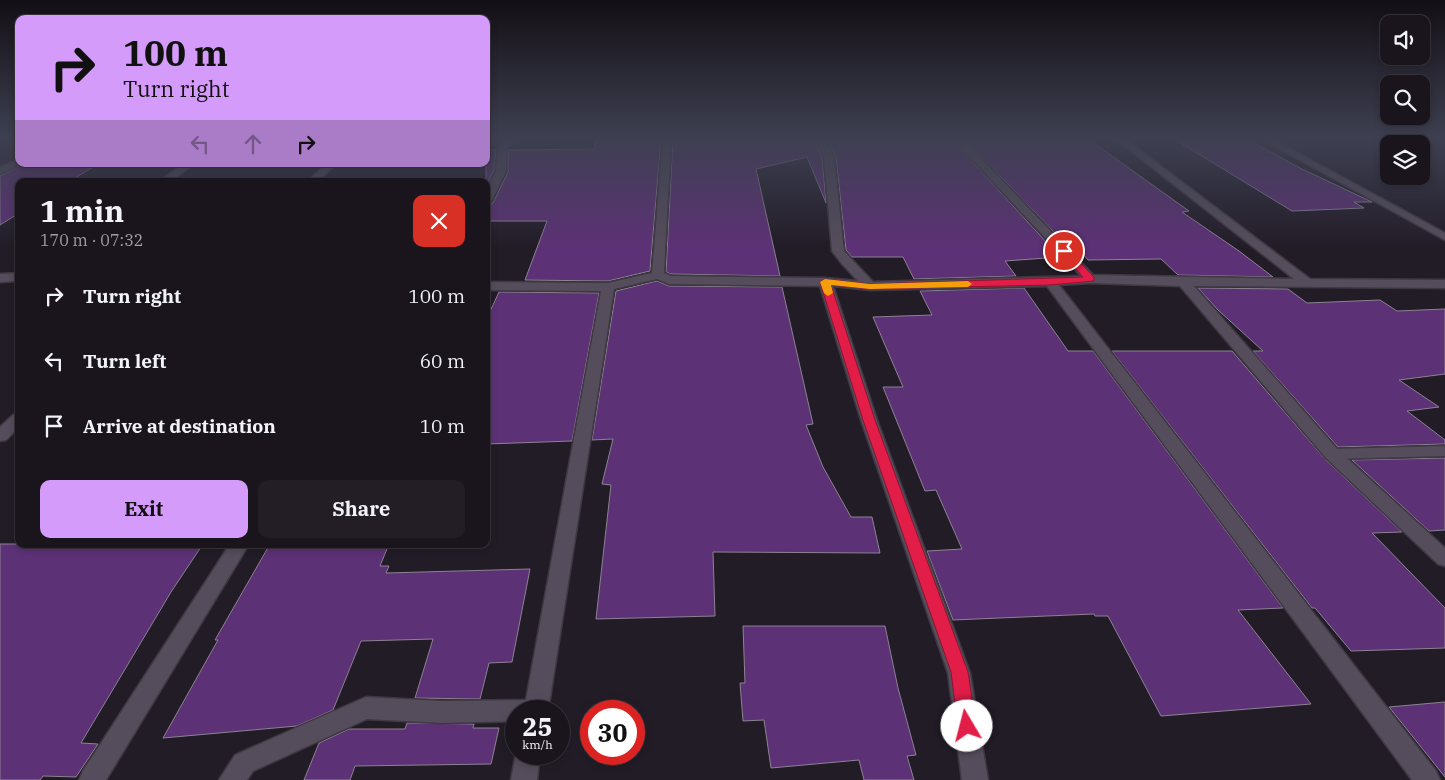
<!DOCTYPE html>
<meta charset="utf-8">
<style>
:root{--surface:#1a151d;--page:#231e26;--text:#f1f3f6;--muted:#9f9fa4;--line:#38343b;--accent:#d59bfa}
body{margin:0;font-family:"IBM Plex Serif",serif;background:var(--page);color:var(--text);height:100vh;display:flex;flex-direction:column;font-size:19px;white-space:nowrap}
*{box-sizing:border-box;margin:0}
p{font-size:16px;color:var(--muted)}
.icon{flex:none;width:28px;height:28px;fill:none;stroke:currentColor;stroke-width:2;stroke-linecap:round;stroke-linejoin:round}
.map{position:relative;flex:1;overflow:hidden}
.drawer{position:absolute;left:15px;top:178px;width:475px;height:370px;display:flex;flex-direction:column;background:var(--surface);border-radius:10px;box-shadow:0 2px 8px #0003,0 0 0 1px var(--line)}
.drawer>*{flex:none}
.banner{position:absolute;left:15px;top:15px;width:475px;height:152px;border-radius:10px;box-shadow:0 2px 8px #0003,0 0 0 1px var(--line);background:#d59bfa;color:#111;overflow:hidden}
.buttons{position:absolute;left:1380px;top:15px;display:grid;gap:10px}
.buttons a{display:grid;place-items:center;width:50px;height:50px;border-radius:10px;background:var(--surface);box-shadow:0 2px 8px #0003,0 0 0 1px var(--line);font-size:25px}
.speed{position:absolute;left:505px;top:700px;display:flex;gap:10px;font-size:25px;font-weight:700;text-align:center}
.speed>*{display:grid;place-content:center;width:65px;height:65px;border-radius:50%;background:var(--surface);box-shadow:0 2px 8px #0003,0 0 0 1px var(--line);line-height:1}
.speed small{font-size:12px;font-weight:400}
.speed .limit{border:8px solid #d22;background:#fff;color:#111}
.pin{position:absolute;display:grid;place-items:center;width:42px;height:42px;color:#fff;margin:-21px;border:2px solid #fff;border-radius:50%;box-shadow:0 1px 5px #0007}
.me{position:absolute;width:55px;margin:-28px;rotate:352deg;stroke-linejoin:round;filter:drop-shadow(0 0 4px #0008)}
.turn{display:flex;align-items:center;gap:18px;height:105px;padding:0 25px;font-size:22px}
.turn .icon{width:65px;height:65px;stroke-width:2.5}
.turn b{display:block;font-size:35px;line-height:42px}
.lanes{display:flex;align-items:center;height:48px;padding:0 25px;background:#0003;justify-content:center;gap:25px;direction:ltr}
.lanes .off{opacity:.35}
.round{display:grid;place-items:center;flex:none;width:52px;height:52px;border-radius:10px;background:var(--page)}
.overview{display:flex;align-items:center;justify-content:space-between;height:85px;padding:0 25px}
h1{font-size:30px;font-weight:700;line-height:38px}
.cta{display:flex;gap:10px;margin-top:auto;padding:10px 25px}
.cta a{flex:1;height:58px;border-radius:10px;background:var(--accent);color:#111;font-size:20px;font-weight:700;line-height:58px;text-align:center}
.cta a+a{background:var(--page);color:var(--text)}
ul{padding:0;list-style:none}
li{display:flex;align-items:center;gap:15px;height:65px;padding:0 25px}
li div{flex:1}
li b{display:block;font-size:19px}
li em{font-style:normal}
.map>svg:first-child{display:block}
</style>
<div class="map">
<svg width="1445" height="780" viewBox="0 0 1445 780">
<rect width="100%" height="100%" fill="#221c27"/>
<path fill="#5d3176" stroke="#8b8391" d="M596,139H661L650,271L608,281L525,280L547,221H486V207L493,203L508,172V150L594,149Z
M673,139H815L822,157L826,203L807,157L756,169L780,276L671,274L666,272Z
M827,139H956L967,156L1060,257L1005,261L1016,276L914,279L903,257H852L846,250L836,157Z
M968,139H1088L1189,211L1182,212L1239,251L1273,277L1178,275L1161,259L1088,260L1084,255L1077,256L975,150Z
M1174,139H1247L1300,168L1372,202H1354L1364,208L1292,211Z
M486,150H496L494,170L486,186Z
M24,164H98L70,181H19V213L0,225V176Z
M657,281L669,286L782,287L813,424L806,425L823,467L851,517H872L880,553L713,552L715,616L596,619L611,485L602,484L613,439L592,440L616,291Z
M1024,288L1068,351H1093L1283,608L1238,610L1311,704L1161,716L1108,616H1095L1094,614L953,620L927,551L962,549L936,490L925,491L883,387H903L873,317L932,315L920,291Z
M1198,288L1288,289L1307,303L1380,300L1397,311L1445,309V374L1399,380L1439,407L1407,411L1445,440V444L1338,447L1253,351H1263L1218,310Z
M499,292L599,293L572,441L486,444V320Z
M1112,351H1232L1325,459L1402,532L1372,533L1445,608V648L1351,651L1315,608H1312Z
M1445,458V530L1429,531L1352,460Z
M0,544H203L171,592L81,743L98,744L76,777L43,776L40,780H0Z
M270,544H389L380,566H389L386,573L530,569L512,662L489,663L480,699L415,698L433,639L361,641L333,710L297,726L163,738L218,640H215Z
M743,626H885L898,688L916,755L907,756L914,780H864L859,760L771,768L764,720L743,721L740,683H745Z
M1445,702V777L1389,707Z
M407,723L474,724L473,728H499L491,764L355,766L350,780H304L319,743L349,729H405Z"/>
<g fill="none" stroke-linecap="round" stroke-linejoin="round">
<g stroke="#3e3842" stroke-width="3">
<path id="lane" d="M1445,446V456L1332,459L1326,458L1324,454L1326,450L1332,449Z"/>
</g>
<g stroke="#3e3842" stroke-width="3">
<path id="street" d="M507,139H516L506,149V171L491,202L486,205V191L496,171L498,148Z
M663,139H671L664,273L671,276L825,278L858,281L842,264L832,251L824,157L817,139H825L834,157L844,251L873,282L1081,276L968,155L958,139H966L974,151L1093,275L1294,279L1116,139H1125L1310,279L1445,280V288L1194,286L1338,450L1445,548V566L1438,564L1326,458L1180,286L1090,283L1059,285L1436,771L1440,780H1412L1047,286L870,290L833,286L877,420L970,673L988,780H962L948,673L861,420L820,286L669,284L657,279L614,289L548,711H516V721L441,723L367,719L253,771L247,780H219L235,755L366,697L441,701L526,700L601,291L486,290V282L608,283L652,273Z
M1262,139H1272L1445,233V240Z
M19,159V164H22L0,174V167Z
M183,164H194L171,181H160Z
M326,164H336L318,181H308Z
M19,273V281L0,282V274Z
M19,413V427L6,440L0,441V427L13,415Z
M230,544H249L106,780H79L83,771Z
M516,753L540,754L537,780H511Z"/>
</g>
<use href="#lane" fill="#554d5b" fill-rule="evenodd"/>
<use href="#street" fill="#554d5b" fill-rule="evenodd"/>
</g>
<linearGradient id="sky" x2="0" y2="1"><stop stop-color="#130f15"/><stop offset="0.56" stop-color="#3e4052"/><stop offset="1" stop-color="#3e4052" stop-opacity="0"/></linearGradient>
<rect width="1445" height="248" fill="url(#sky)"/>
<path fill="#e11d48" stroke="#92132f" d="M1064,248L1067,249L1094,277V281L1050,285L870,289L831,285L875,420L968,672L976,726L974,732L967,735L961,732L958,726L951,672L863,420L820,282L825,279L870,284L1083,277L1060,251Z"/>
<path fill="#f59e0b" d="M825,279L870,284L968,281L972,284L968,287L870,289L831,285L833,293L828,296L824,293L820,282Z"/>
</svg>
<div class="buttons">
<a><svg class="icon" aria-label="sound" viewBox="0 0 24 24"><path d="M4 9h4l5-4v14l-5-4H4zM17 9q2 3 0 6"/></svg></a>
<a><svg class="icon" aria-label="search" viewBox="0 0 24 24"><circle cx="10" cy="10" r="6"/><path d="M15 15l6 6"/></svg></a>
<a><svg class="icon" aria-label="layers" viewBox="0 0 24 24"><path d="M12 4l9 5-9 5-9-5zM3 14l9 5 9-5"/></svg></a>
</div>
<div class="speed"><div>25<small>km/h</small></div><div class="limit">30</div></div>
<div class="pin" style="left:1064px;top:251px;background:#d93025"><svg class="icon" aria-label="arrive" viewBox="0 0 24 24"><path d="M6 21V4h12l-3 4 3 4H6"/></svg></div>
<svg class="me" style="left:967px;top:726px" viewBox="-20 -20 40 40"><circle r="19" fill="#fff"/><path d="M0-13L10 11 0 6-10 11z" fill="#e11d48"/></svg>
<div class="banner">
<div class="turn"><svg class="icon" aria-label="right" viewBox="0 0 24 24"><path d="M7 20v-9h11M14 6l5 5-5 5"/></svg><div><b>100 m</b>Turn right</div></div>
<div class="lanes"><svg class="icon off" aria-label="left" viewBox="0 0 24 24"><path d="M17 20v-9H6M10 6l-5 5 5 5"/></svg><svg class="icon off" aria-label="ahead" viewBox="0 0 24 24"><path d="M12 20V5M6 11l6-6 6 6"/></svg><svg class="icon" aria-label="right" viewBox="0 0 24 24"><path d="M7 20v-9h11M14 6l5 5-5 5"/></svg></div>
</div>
<section class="drawer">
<div class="overview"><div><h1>1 min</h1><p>170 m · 07:32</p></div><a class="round" style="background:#d93025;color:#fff"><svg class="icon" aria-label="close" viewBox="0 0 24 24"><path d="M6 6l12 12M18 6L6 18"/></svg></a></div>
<ul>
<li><svg class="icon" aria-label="right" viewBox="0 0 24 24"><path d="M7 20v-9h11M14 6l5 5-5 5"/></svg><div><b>Turn right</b></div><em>100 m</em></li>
<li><svg class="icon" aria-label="left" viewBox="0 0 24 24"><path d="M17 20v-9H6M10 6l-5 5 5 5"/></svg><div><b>Turn left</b></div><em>60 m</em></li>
<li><svg class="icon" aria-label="arrive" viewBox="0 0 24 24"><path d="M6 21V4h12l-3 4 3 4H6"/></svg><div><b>Arrive at destination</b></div><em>10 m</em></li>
</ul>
<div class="cta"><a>Exit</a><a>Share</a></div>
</section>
</div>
